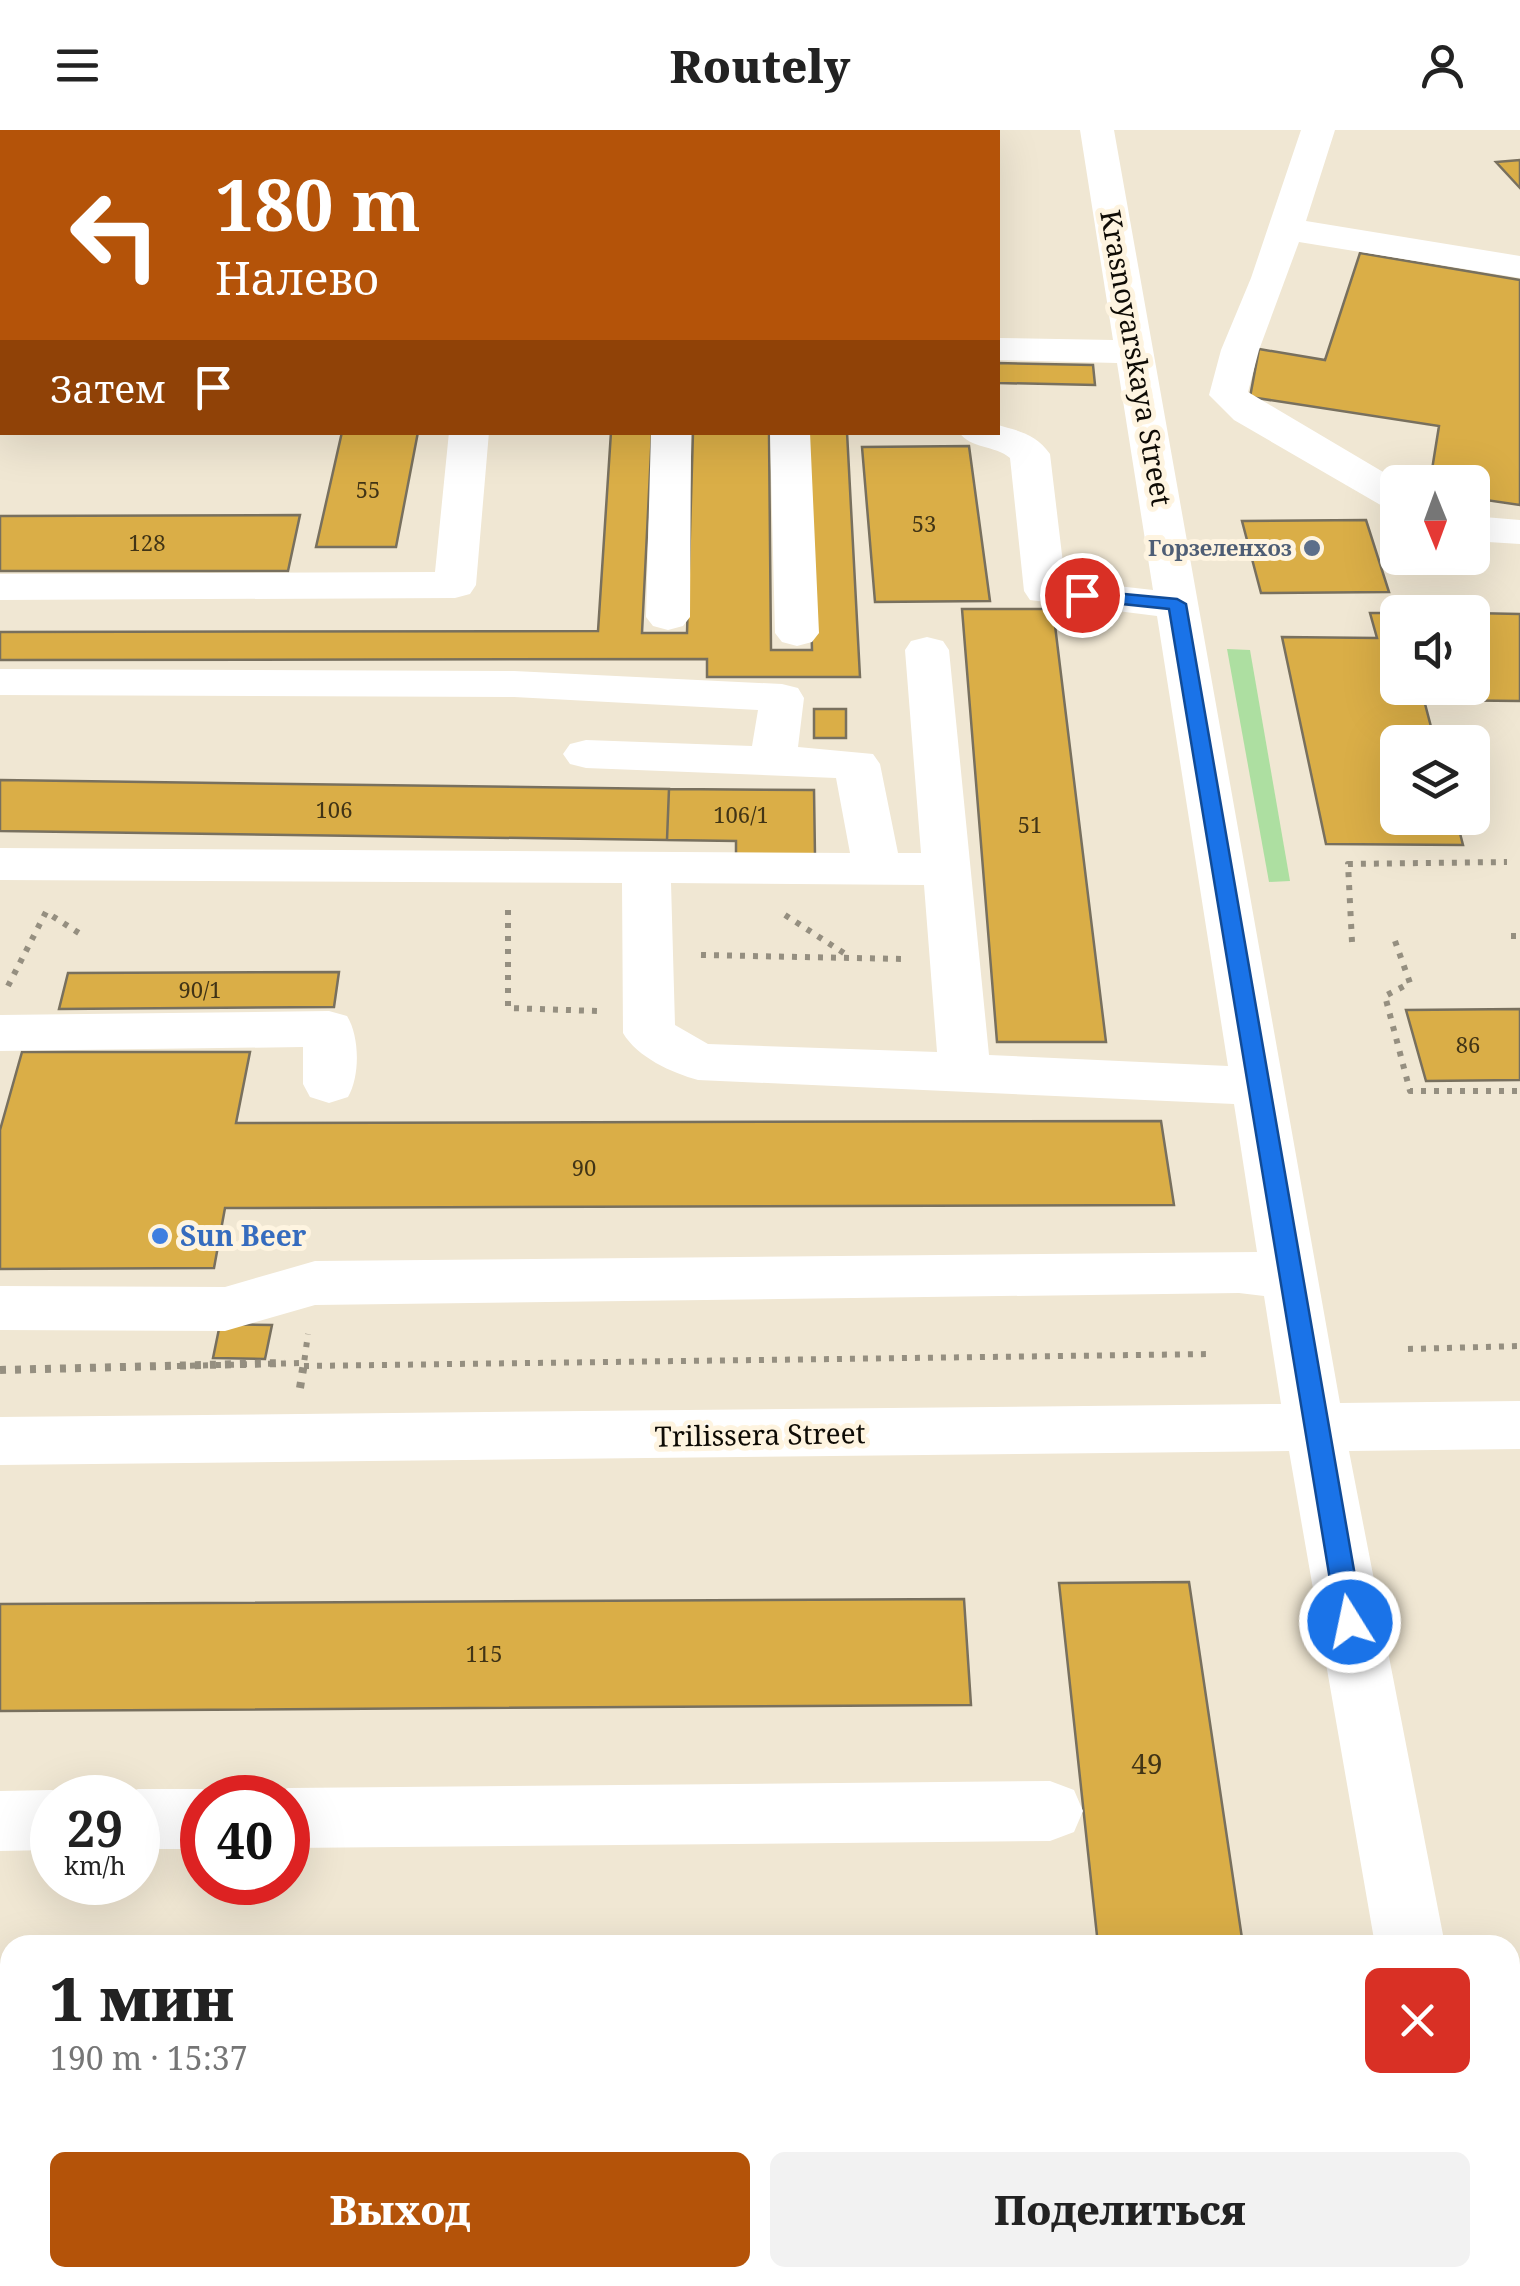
<!DOCTYPE html>
<html lang="ru">
<meta charset="utf-8">
<style>
:root{--surface:#fff;--page:#f2f2f2;--text:#222;--muted:#767676;--accent:#b45309}
body{margin:0;font-family:"Noto Serif",serif;background:var(--page);color:var(--text);height:100vh;display:flex;flex-direction:column;font-size:38px;white-space:nowrap}
*{box-sizing:border-box;margin:0}
p{font-size:32px;color:var(--muted)}
.icon{flex:none;width:55px;height:55px;fill:none;stroke:currentColor;stroke-width:2;stroke-linecap:round;stroke-linejoin:round}
.map{position:relative;flex:1;overflow:hidden}
.details{position:absolute;left:0px;top:1805px;width:1520px;height:352px;display:flex;flex-direction:column;background:var(--surface);border-radius:30px 30px 0 0;box-shadow:0 10px 40px #0002}
.details>*{flex:none}
.top-card{position:absolute;left:0px;top:0px;width:1000px;height:305px;box-shadow:0 10px 40px #0002;background:#b45309;color:#fff;overflow:hidden}
.needle{width:65px;rotate:179deg}
.controls{position:absolute;left:1380px;top:335px;display:grid;gap:20px}
.controls a{display:grid;place-items:center;width:110px;height:110px;border-radius:15px;background:var(--surface);box-shadow:0 10px 40px #0002;font-size:50px}
.speed{position:absolute;left:30px;top:1645px;display:flex;gap:20px;font-size:50px;font-weight:700;text-align:center}
.speed>*{display:grid;place-content:center;width:130px;height:130px;border-radius:50%;background:var(--surface);box-shadow:0 10px 40px #0002;line-height:1}
.speed small{font-size:25px;font-weight:400}
.speed .limit{border:15px solid #d22;background:#fff;color:#111}
.pin{position:absolute;display:grid;place-items:center;width:85px;height:85px;color:#fff;margin:-42px;border:5px solid #fff;border-radius:50%;box-shadow:0 2px 10px #0007}
.me{position:absolute;width:110px;margin:-55px;rotate:350deg;stroke-linejoin:round;filter:drop-shadow(0 0 8px #0008)}
.turn{display:flex;align-items:center;gap:35px;height:210px;padding:0 50px;font-size:45px}
.turn .icon{width:130px;height:130px;stroke-width:2.5}
.turn b{display:block;font-size:70px;line-height:85px}
.then{display:flex;align-items:center;height:95px;padding:0 50px;background:#0003;gap:20px;font-size:38px}
.round{display:grid;place-items:center;flex:none;width:105px;height:105px;border-radius:15px;background:var(--page)}
.summary{display:flex;align-items:center;justify-content:space-between;height:170px;padding:0 50px}
h1{font-size:60px;font-weight:800;line-height:75px}
.button{display:flex;gap:20px;margin-top:auto;padding:20px 50px}
.button a{flex:1;height:115px;border-radius:15px;background:var(--accent);color:#fff;font-size:40px;font-weight:800;line-height:115px;text-align:center}
.button a+a{background:var(--page);color:var(--text)}
header{display:flex;justify-content:space-between;align-items:center;height:130px;padding:0 50px;background:var(--surface);font-size:45px;font-weight:800}
.map>svg:first-child{display:block}
</style>
<header><svg class="icon" aria-label="menu" viewBox="0 0 24 24"><path d="M4 6h16M4 12h16M4 18h16"/></svg>Routely<svg class="icon" aria-label="person" viewBox="0 0 24 24"><circle cx="12" cy="8" r="4"/><path d="M4 21q1-7 8-7t8 7"/></svg></header>
<div class="map">
<svg width="1520" height="2156" viewBox="0 0 1520 2156">
<rect width="100%" height="100%" fill="#f0e7d3"/>
<path fill="#addfa1" d="M1227,519L1250,520L1290,751L1269,752Z"/>
<path fill="#daae47" stroke="#78705e" stroke-width="2.5" d="M0,0H165L2,2L0,23Z
M432,0H797V2H432Z
M1520,30V58L1496,32Z
M1360,123L1520,150V375L1472,368V352H1430L1439,296L1250,267L1259,219L1325,230Z
M998,233L1093,235L1095,255L998,253Z
M342,302H418L396,417H316Z
M611,302H652L642,503H687L693,302H769L771,520H812L806,302H847L860,547H707V529L0,530V502L598,501Z
M969,316L990,471L875,472L862,317Z
M300,385L288,441H0V386Z
M1366,390L1389,462L1261,463L1242,391Z
M962,479H1053L1106,912H997Z
M1370,483H1398V558H1472V483L1520,484V571L1424,570L1435,612H1398V688H1456L1463,715L1326,714L1282,507L1377,508Z
M814,579H846V608H814Z
M0,650L669,659L667,710L0,701Z
M669,659L814,660L815,726H736V711L667,710Z
M339,842L334,877L59,879L68,843Z
M1520,879V950L1426,951L1406,880Z
M22,922H250L236,993L1161,991L1174,1075L225,1078L214,1138L0,1139V1000Z
M220,1194L272,1195L265,1229L213,1228Z
M1189,1452L1243,1815H1098L1059,1453Z
M964,1469L971,1575L0,1581V1474Z
M165,2148H1129L1130,2156H164Z"/>
<g fill="none" stroke-linecap="round" stroke-linejoin="round">
<path stroke="#958f80" stroke-width="6" stroke-dasharray="5 8" stroke-linecap="butt" d="M508,780V878L597,881
M785,785L850,827
M1511,806H1520
M1395,811L1410,853L1385,866L1410,961H1520
M1352,812L1348,734L1507,732
M701,825L903,829
M8,856L46,782L82,805
M1408,1219L1520,1216
M177,1236L304,1233L308,1204
M304,1236L1212,1224"/>
<path stroke="#958f80" stroke-width="8" stroke-dasharray="6 9" stroke-linecap="butt" d="M0,1240L285,1233
M300,1258L304,1233"/>
<path fill="#fff" fill-rule="evenodd" d="M820,0H854L855,2H822Z
M1080,0H1114L1340,1273L1520,1271V1319L1349,1321L1445,1815H1375L1289,1321L0,1335V1287L1281,1274L1264,1166L1239,1163L315,1175L225,1201L0,1200V1156L225,1157L315,1131L1257,1122L1234,974L698,950C672,943 637,927 623,903L622,753L0,750V718L850,723L836,648L586,638L570,634L563,624L570,614L586,610L752,616L758,580L514,567L0,565V539L514,541L782,554L798,558L804,568L798,617L873,624L880,634L898,723H921L905,520L911,511L927,507L943,511L949,520L989,925L1228,936L1157,486L1030,470L1024,461L1010,328C995,315 970,319 959,302H998V295C1019,301 1036,304 1050,324L1065,450L1153,460L1117,233L998,230V208L1113,210ZM671,753L924,755L937,922L708,914L675,895Z
M1301,0H1335L1306,91L1520,126V148L1299,112L1259,220L1248,262L1400,352L1398,380L1384,377L1234,290L1209,265L1221,220L1251,148Z
M0,38H2V58H0Z
M0,264H2V288H0Z
M449,302H489L476,455L470,464L455,468L0,470V444L435,442Z
M651,302H691L690,487L683,496L668,500L653,496L646,487Z
M770,302H810L819,503L812,512L797,516L782,512L775,503Z
M1472,386L1520,390V414L1472,411Z
M329,881L347,886C360,907 360,946 348,967L329,973L310,967L303,954V917L0,921V885Z
M1050,1651L1074,1660L1083,1681L1074,1702L1050,1711L288,1718V1668H264L288,1658Z
M138,1659H202L226,1667L202,1668V1719H138V1668H114Z
M52,1660L73,1668H52V1720L0,1721V1661Z
M1433,2148H1509L1511,2156H1435Z"/>
</g>
<path fill="#1a73e8" stroke="#114b97" stroke-width="2.5" d="M1082,460L1177,469L1186,474L1363,1492L1359,1500L1350,1503L1341,1500L1337,1492L1169,479L1075,469L1073,465Z"/>
<circle fill="#5c6f8a" stroke="#fef4e0" stroke-width="4" cx="1312" cy="418" r="10"/>
<circle fill="#3f7fe0" stroke="#fef4e0" stroke-width="4" cx="160" cy="1106" r="10"/>
<g text-anchor="middle" stroke-width="10" stroke-linejoin="round" paint-order="stroke">
<g font-size="22" fill="#413416">
<text x="368" y="368">55</text>
<text x="924" y="402">53</text>
<text x="147" y="421">128</text>
<text x="334" y="688">106</text>
<text x="741" y="693">106/1</text>
<text x="1030" y="703">51</text>
<text x="200" y="868">90/1</text>
<text x="1468" y="923">86</text>
<text x="584" y="1046">90</text>
<text x="484" y="1532">115</text>
</g>
<g font-size="22" font-weight="bold" fill="#4e5e75" stroke="#fef4e0" text-anchor="end">
<text x="1292" y="426">Горзеленхоз</text>
</g>
<g font-size="28" fill="#0e0b05" stroke="#fef4e0">
<text transform="translate(1136 228) rotate(80)" y="10">Krasnoyarskaya Street</text>
<text transform="translate(760 1305) rotate(-1)" y="10">Trilissera Street</text>
</g>
<g font-size="28" font-weight="bold" fill="#366cbe" stroke="#fef4e0" text-anchor="start">
<text x="180" y="1116">Sun Beer</text>
</g>
<g font-size="28" fill="#413416">
<text x="1147" y="1644">49</text>
</g>
</g>
</svg>
<div class="controls">
<a><svg class="needle" viewBox="-14 -14 28 28"><path d="M0-13l5 13h-10z" fill="#e53935"/><path d="M0 13l5-13h-10z" fill="#767676"/></svg></a>
<a><svg class="icon" aria-label="sound" viewBox="0 0 24 24"><path d="M4 9h4l5-4v14l-5-4H4zM17 9q2 3 0 6"/></svg></a>
<a><svg class="icon" aria-label="layers" viewBox="0 0 24 24"><path d="M12 4l9 5-9 5-9-5zM3 14l9 5 9-5"/></svg></a>
</div>
<div class="speed"><div>29<small>km/h</small></div><div class="limit">40</div></div>
<div class="pin" style="left:1082px;top:465px;background:#d93025"><svg class="icon" aria-label="arrive" viewBox="0 0 24 24"><path d="M6 21V4h12l-3 4 3 4H6"/></svg></div>
<svg class="me" style="left:1350px;top:1492px" viewBox="-20 -20 40 40"><circle r="17" fill="#1a73e8" stroke="#fff" stroke-width="3"/><path d="M0-11L8 9 0 5-8 9z" fill="#fff"/></svg>
<div class="top-card">
<div class="turn"><svg class="icon" aria-label="left" viewBox="0 0 24 24"><path d="M17 20v-9H6M10 6l-5 5 5 5"/></svg><div><b>180 m</b>Налево</div></div>
<div class="then">Затем<svg class="icon" aria-label="arrive" viewBox="0 0 24 24"><path d="M6 21V4h12l-3 4 3 4H6"/></svg></div>
</div>
<section class="details">
<div class="summary"><div><h1>1 мин</h1><p>190 m · 15:37</p></div><a class="round" style="background:#d93025;color:#fff"><svg class="icon" aria-label="close" viewBox="0 0 24 24"><path d="M6 6l12 12M18 6L6 18"/></svg></a></div>
<div class="button"><a>Выход</a><a>Поделиться</a></div>
</section>
</div>
